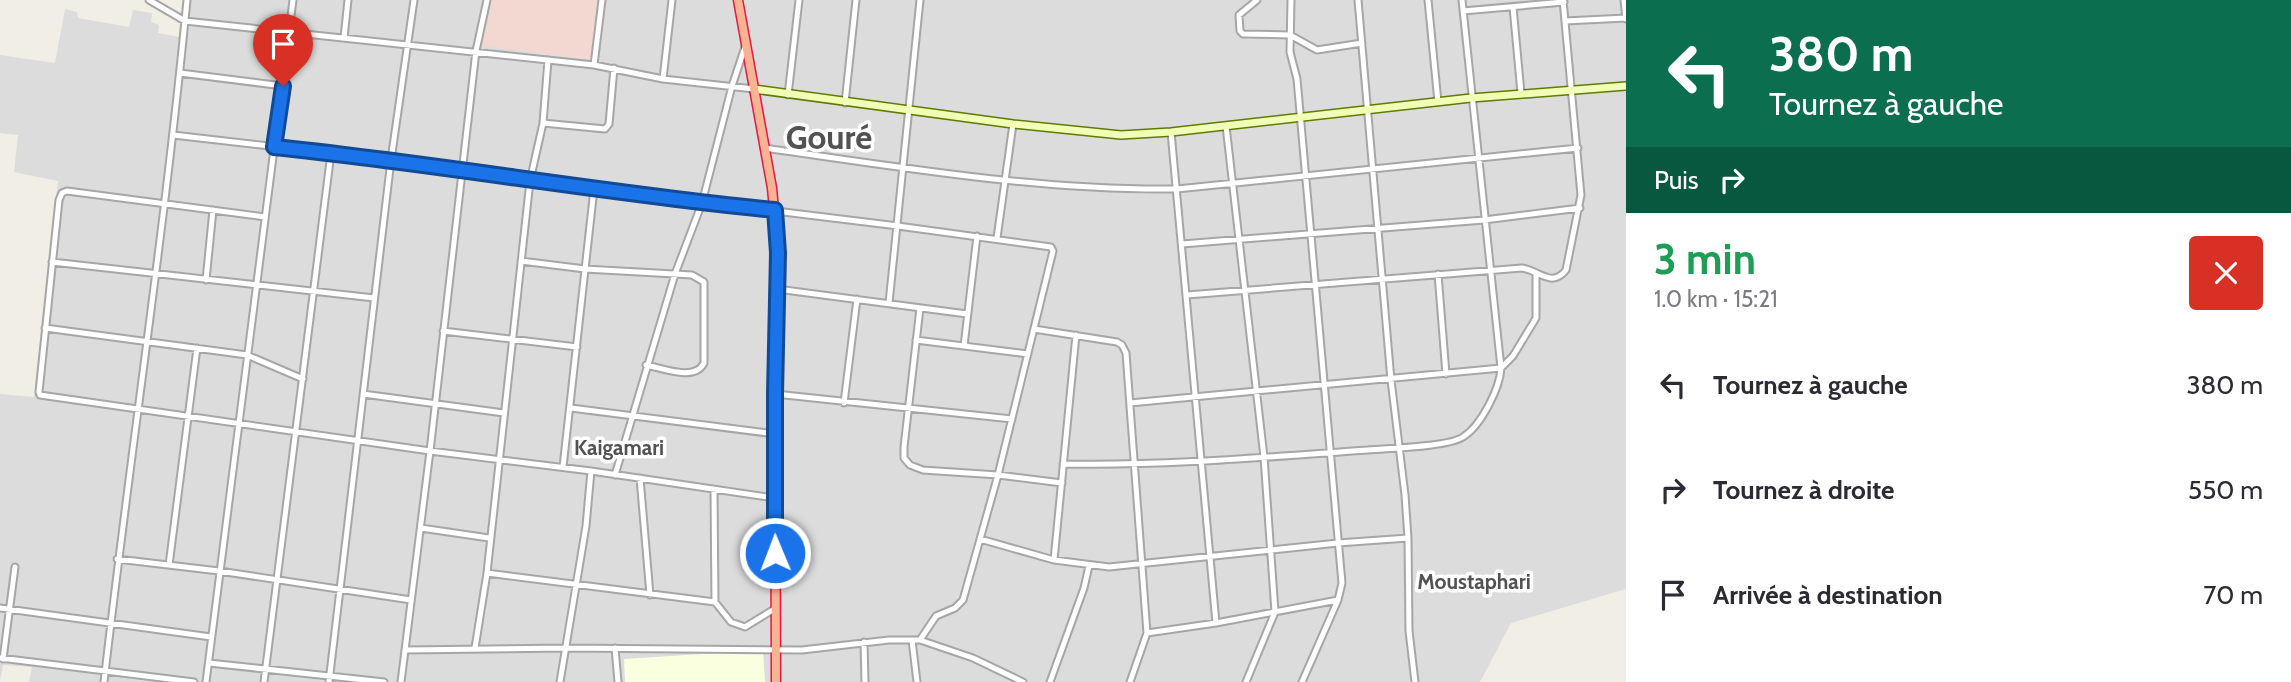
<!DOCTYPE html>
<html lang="fr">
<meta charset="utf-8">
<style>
:root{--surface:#fff;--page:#f2f2f3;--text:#2b2b33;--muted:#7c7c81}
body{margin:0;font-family:Cabin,sans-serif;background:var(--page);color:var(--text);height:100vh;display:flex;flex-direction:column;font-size:26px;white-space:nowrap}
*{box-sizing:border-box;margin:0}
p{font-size:23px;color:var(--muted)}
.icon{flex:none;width:38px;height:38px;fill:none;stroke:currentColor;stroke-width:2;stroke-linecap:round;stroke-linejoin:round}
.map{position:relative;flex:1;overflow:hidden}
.drawer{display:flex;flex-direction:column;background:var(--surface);width:665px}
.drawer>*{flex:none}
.banner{background:#0b6e4f;color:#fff;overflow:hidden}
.pin{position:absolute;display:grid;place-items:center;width:60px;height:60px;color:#fff;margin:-72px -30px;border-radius:50% 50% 50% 0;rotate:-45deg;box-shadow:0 0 7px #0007}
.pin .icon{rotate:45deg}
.me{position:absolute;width:77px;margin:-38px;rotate:359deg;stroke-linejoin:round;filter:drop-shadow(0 0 5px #0008)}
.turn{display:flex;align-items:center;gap:24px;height:147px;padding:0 28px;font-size:32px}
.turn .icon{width:91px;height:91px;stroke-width:2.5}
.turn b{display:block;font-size:49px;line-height:60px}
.then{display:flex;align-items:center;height:66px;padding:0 28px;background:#0003;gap:14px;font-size:26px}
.round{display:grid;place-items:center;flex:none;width:74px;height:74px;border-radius:7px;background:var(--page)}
.summary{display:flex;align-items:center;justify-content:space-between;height:119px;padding:0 28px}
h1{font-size:42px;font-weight:700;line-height:52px;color:#1e9e55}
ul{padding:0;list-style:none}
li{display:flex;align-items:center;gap:21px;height:105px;padding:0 28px}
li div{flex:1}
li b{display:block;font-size:26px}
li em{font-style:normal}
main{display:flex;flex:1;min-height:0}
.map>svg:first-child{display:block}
</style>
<main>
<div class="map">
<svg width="1626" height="682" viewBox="0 0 1626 682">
<rect width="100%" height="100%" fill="#f1eee5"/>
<path fill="#dddcdc" d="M184,0H1626V589L1511,623L1480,682H29L32,667L3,665L0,681V394L34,397L58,181L14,172L18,135L0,133V55L55,63L65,9L77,12L78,18L129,27L133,10L152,13L151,22L159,25L158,33L179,37Z"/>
<path fill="#f3d8d2" d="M491,0H599L590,60L482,46Z"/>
<path fill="#faffdf" d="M763,650L765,682H625L624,659Z"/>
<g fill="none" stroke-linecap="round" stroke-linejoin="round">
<g stroke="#a6a6a6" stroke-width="9">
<path id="minor" d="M149,0L185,21L594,65L663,79L754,89
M1257,0L1239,15L1240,31L1243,34L1290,35L1317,50L1362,43
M1291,0L1290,52L1297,79L1342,583L1338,600L1302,682
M1358,0L1391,380L1405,495L1408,538L1409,631L1415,682
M1428,0L1438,102
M1624,0L1626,19
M1513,7L1521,93
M1463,11L1564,2
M1565,21L1626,18
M344,38L348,0
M594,65L602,0
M180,73L283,86
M663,79L672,0
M788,95L799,0
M845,103L856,0
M543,123L605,129L609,124L614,68
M1226,126L1264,457L1275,612L1246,682
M1171,132L1216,623
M173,135L391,160L530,181L898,226L1051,247L1053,251L998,475L963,600L955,608L936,616L920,640
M764,148C901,167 1039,191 1177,189L1578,148
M265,217L67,191L62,193L59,200L39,392L40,395L430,451L591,471L774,498
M997,238L1013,124
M1182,244L1484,220L1580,208
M521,261L585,269L692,275L704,282V363C695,382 662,368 646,365
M52,262L374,298
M1438,274L1446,374
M206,280L213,210
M777,289L967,314
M1187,295L1522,268C1540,271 1552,288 1566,270L1581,195L1563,0
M889,303L920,0
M920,308L904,447V458L910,465L923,470L998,475L1062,483
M45,328L247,355L303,379
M1034,329L1117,342L1122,345L1126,353L1147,633L1130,682
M443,331L577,347
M916,340L1028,354
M964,346L977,236
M363,394L504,413
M775,394L1012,419
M844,403L857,299
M1130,403L1501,368L1513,356L1536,318V273
M571,408L775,434
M1063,464C1165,466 1267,457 1368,450C1390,448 1447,447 1463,437C1481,426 1500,388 1501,368L1462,0
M563,467L594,189
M615,475L675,274L702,203L732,86L745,47
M640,478L650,595
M714,490L715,602
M421,528L489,538
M980,539L1054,560L1109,567L1338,543L1408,538
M117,559L219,571L411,600
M1054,560L1076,335
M169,565L197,348
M487,573L715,602L731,622L745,627L776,608
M0,608L211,637
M1147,633L1216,623L1338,600
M912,640L917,682
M864,642L865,682
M475,648L487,573L530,181L543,123L548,60
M615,648L618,682
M405,650L565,648L802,650L889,640H920L973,658L1023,682
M0,658L194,682
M3,659L15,567
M209,663L384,682
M104,682C130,455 165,228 187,0
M206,682L293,0
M264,682L331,153
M329,682L391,160L414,0
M401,682L430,451L476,51L487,0
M560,682L586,526L591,471
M1050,682L1084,588L1089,566"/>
</g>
<g stroke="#5d7c00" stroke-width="10">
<path id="secondary" d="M754,89L1013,124L1121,135L1171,132L1471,98L1626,86"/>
</g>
<g stroke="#e91741" stroke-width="11">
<path id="trunk" d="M738,0L772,188L778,253L775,394L776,682"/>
</g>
<use href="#minor" stroke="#fff" stroke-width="5"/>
<use href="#secondary" stroke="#f0ffb5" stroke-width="7"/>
<use href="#trunk" stroke="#f6b493" stroke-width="8"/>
</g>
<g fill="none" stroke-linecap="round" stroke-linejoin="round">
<g stroke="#114b97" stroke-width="18">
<path id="route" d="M283,86L274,147C442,164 607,194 775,210L778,253L775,394V553"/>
</g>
<use href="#route" stroke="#1a73e8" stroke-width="12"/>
</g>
<g text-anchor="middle" stroke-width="7" stroke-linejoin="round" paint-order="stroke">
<g font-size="21" font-weight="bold" fill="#525252" stroke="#fff">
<text x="619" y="455">Kaigamari</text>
<text x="1474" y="589">Moustaphari</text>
</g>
<g font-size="33" font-weight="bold" fill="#525252" stroke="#fff">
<text x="829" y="149">Gouré</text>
</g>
</g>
</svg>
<div class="pin" style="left:283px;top:86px;background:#d93025"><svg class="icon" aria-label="arrive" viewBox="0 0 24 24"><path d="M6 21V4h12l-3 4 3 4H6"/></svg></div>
<svg class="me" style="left:775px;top:553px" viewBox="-20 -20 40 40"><circle r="17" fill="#1a73e8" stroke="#fff" stroke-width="3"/><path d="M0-11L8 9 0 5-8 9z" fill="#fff"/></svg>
</div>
<section class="drawer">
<div class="banner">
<div class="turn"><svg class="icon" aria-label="left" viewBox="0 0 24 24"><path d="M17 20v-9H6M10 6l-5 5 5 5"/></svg><div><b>380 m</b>Tournez à gauche</div></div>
<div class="then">Puis<svg class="icon" aria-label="right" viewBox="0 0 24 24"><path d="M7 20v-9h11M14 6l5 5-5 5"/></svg></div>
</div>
<div class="summary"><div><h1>3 min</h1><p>1.0 km · 15:21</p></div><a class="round" style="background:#d93025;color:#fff"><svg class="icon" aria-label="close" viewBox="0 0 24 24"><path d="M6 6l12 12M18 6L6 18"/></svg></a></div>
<ul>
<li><svg class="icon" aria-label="left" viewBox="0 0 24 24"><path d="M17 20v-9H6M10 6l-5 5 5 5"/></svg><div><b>Tournez à gauche</b></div><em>380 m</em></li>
<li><svg class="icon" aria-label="right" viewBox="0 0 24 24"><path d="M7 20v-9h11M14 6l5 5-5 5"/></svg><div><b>Tournez à droite</b></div><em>550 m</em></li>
<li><svg class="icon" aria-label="arrive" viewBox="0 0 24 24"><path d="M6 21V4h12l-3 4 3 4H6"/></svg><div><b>Arrivée à destination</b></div><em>70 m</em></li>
</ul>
</section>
</main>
